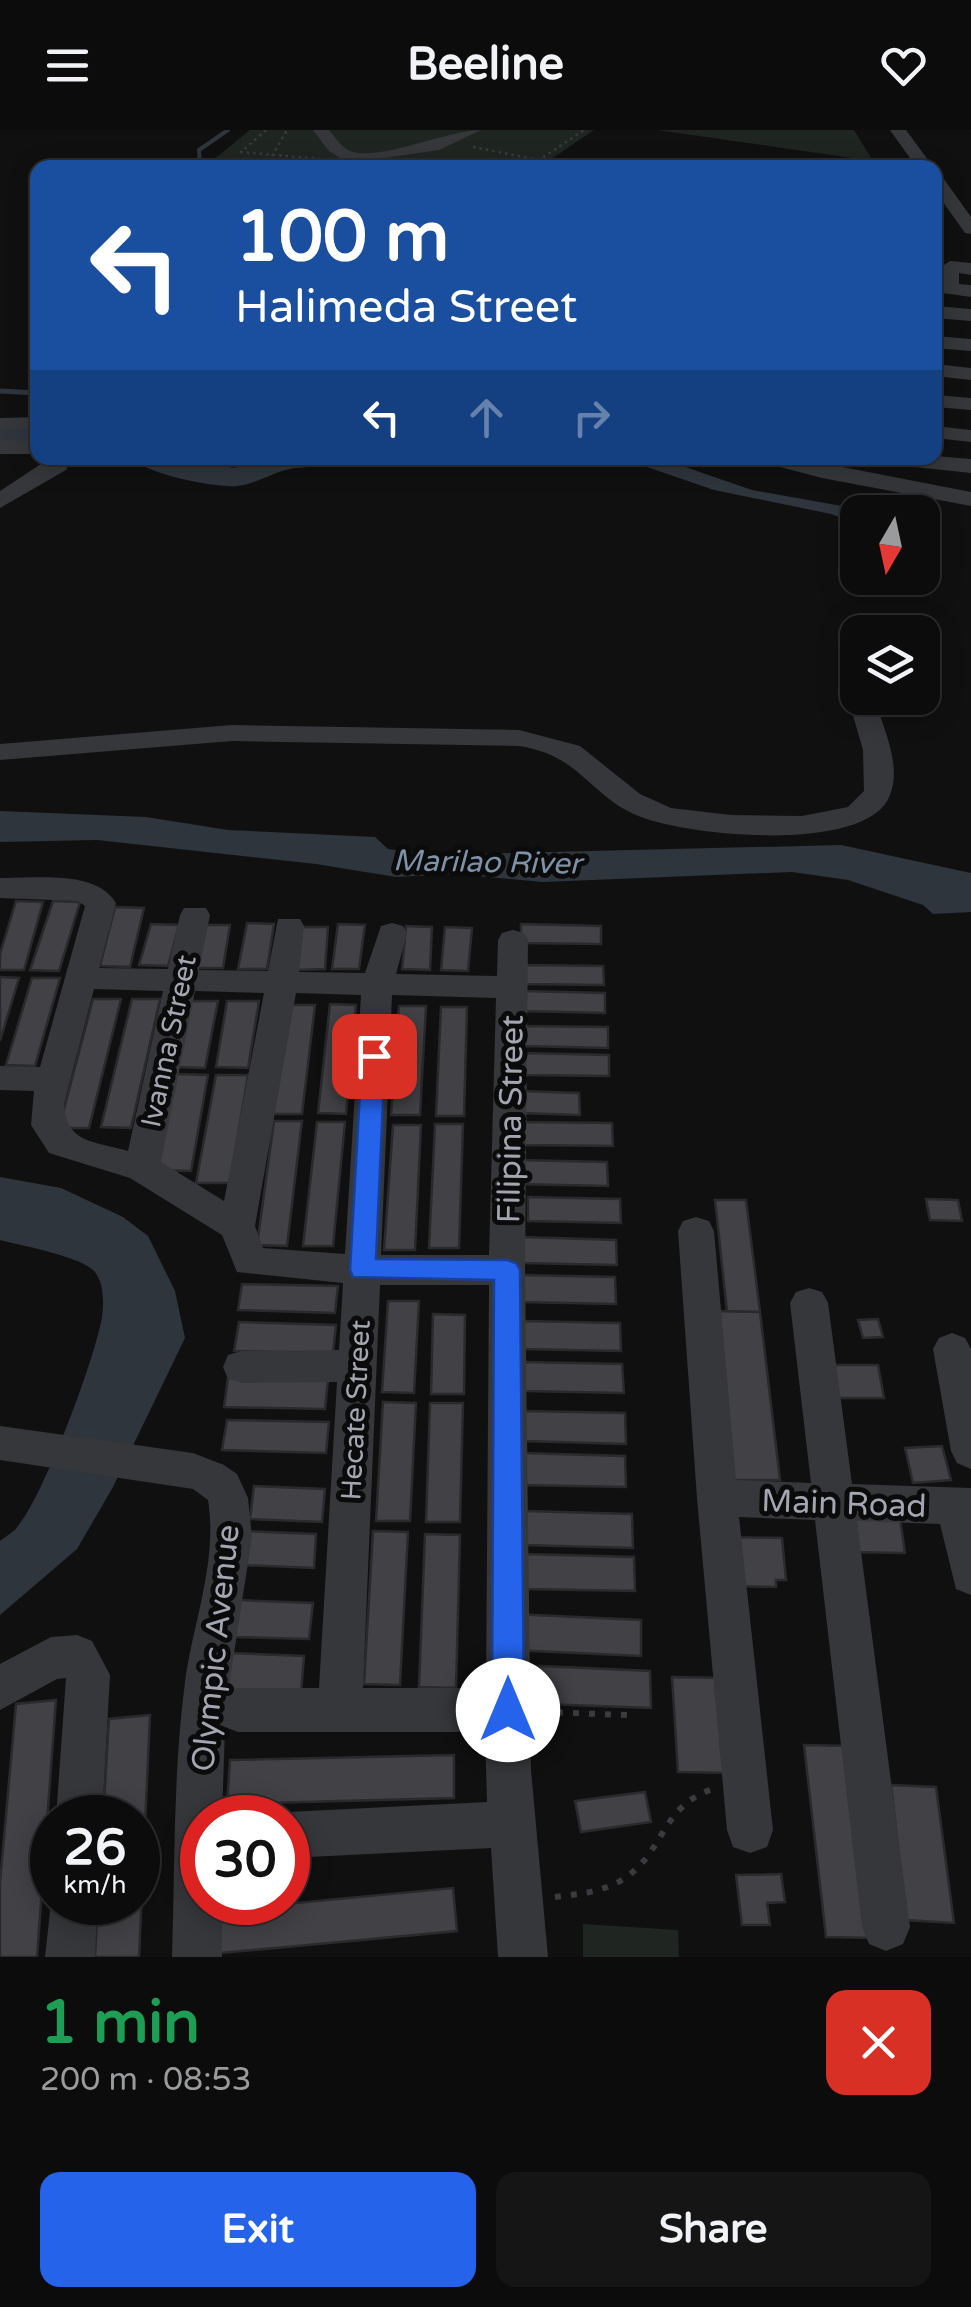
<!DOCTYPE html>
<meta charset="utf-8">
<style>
:root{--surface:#0c0c0d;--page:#151516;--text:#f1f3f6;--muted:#9a9b9d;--line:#2c2c2e;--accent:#2563eb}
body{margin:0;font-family:"Varela Round",sans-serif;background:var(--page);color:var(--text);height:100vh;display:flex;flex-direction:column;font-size:38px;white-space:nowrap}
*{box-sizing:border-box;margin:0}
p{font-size:32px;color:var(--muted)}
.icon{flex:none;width:55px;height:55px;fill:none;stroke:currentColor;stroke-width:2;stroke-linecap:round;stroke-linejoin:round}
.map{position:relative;height:1827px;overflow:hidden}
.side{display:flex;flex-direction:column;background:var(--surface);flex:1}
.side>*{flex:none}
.top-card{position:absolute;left:30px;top:30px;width:912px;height:305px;border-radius:20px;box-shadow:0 5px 25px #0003,0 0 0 2px var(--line);background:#1a4fa0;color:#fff;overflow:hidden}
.needle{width:65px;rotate:189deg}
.tools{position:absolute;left:840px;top:365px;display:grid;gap:20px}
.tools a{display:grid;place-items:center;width:100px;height:100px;border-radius:20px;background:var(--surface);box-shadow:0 5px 25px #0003,0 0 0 2px var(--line);font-size:50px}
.speed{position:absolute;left:30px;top:1665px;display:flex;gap:20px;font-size:50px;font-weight:700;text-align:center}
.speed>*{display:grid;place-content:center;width:130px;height:130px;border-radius:50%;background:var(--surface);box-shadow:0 5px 25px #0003,0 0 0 2px var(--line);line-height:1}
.speed small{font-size:25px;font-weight:400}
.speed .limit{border:15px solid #d22;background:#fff;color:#111}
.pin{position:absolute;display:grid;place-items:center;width:85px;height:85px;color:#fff;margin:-42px;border-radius:20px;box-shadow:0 5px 15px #0006}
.me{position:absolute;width:110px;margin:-55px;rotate:0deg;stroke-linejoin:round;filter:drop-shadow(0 0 8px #0008)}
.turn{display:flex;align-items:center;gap:35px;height:210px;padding:0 40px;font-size:45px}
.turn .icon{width:130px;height:130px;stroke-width:2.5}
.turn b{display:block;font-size:70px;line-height:85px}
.lanes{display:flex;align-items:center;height:95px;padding:0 40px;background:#0003;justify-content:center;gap:50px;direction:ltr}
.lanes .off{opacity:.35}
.round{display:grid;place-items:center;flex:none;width:105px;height:105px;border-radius:20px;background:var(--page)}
.summary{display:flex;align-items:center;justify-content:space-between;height:170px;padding:0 40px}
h1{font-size:60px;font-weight:700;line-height:75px;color:#1e9e55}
.primary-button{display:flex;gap:20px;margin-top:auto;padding:20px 40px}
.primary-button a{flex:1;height:115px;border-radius:20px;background:var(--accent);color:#fff;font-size:40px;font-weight:700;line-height:115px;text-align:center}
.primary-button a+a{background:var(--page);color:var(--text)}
header{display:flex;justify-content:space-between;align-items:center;height:130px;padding:0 40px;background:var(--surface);font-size:45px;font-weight:700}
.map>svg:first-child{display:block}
</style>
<header><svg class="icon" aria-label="menu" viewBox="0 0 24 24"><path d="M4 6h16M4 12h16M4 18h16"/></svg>Beeline<svg class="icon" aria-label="heart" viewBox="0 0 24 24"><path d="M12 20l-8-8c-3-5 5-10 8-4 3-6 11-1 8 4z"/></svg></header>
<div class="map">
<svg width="971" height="1827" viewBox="0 0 971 1827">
<rect width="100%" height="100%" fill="#101011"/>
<path fill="#1f2520" d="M250,0H594L547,32L575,37L218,38L213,30Z
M657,0H854L873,31Z
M583,1794L678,1800L679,1827H583Z"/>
<path fill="#2f353c" d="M586,328L668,331L752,360L875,382H858L857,394L831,384L714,360L647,337Z
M0,681L146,687L228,700L375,707L388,719L429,725L841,715L971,743V782L933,784L923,775L848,750L792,742L543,752L455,744L396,747L316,734L97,710L0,712Z
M0,1047L61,1058L123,1087L148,1106L175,1161L185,1208L113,1357L77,1419L0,1485V1411C6,1406 14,1402 18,1396C44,1365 95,1229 102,1187C104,1174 104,1153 95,1142C81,1126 22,1116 0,1110Z"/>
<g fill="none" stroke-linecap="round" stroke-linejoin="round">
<path stroke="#2f353c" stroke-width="4" d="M200,38L199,20L228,0"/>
<path stroke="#2f353c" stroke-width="5" d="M0,261L38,263"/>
<path fill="#2f353c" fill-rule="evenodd" d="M38,294V312L0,315V297Z
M133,328H178L234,338L262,328H333L329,334C314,338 296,336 282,341C267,346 254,354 237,356C217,358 144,344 133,328Z"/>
</g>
<path fill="#424246" stroke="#2a2a2d" stroke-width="2.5" d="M16,771L43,772L24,840H0V824Z
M53,771L80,772L59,841L30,840Z
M115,777L144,778L130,837L100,836Z
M247,793L274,794L267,839H238Z
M151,794L179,795L168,836L139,835Z
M338,794L365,795L359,839H332Z
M521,794L601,796V814L521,813Z
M204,795H230L223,838H196Z
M406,796L432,797L430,840L402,839Z
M300,797H328L325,839L296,840Z
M445,797L472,798L468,841L441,840Z
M522,835L603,836L604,855L522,854Z
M0,847L19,848L0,911Z
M32,848H60L35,936L6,935Z
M523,861L605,863V883L522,881Z
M93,869H121L89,998H59Z
M132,869H160L131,998L101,997Z
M187,871H218L205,938L173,937Z
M227,871H259L248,938L216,937Z
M330,874L356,875L346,984L318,983Z
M288,875H315L302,984H273Z
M399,876H426L420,985H391Z
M441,877H467L464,986H436Z
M524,896L608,897V918L523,916Z
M524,923L609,925V946L523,945Z
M177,944L208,945L191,1041L157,1040Z
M216,945H248L230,1053H196Z
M520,961L579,963L580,985L520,983Z
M274,991H302L287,1116L257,1115Z
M317,992H345L333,1116H303Z
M524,992L612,993L613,1016L524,1015Z
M435,994H463L459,1118H429Z
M393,995H421L415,1120H384Z
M517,1030L607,1032L608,1056L517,1054Z
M528,1067L620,1069L621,1093L528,1091Z
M926,1069L958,1070L962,1091L930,1090Z
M715,1070H746L760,1182L727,1181Z
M522,1107L616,1110L617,1135L522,1133Z
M520,1145L615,1147L616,1174L519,1172Z
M242,1154L338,1156L335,1183L238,1180Z
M388,1171H419L414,1263L382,1262Z
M711,1181L760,1182L780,1350H727Z
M433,1184L465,1185L464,1264H431Z
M878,1189L883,1207L863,1208L858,1190Z
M522,1191L620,1193L621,1221L522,1219Z
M239,1192L336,1195L333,1223L234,1221Z
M523,1232L622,1234L624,1263L523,1261Z
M831,1235H878L884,1268H836Z
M228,1248L328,1250L325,1279L224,1277Z
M383,1272L416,1273L410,1391H376Z
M430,1273H463L460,1392H426Z
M523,1281L625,1283L626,1314L523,1311Z
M227,1290L329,1292L326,1323L222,1320Z
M942,1316L951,1350L913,1353L905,1318Z
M521,1323L625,1326L626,1357L520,1355Z
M254,1356L325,1359L322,1392L250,1389Z
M842,1379L899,1381L905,1423L847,1422Z
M525,1381L632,1384L633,1418L524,1415Z
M244,1401L316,1404L314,1438L240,1435Z
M373,1401L408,1402L400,1555L364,1554Z
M425,1404L460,1405L456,1558L419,1557Z
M729,1407L782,1408L786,1450H776V1457L733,1456Z
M525,1424L634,1427L635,1461L525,1459Z
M238,1470L313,1473L309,1509L234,1507Z
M513,1484L641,1490V1526L512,1520Z
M229,1523L304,1526L301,1564L223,1561Z
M519,1535L650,1541L651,1578L518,1573Z
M672,1547L728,1548L737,1643L678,1642Z
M56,1570L37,1827H0V1752L16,1574Z
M150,1585L139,1827H95L98,1772H138V1688H103L109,1589Z
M804,1615L849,1616L875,1808L826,1807Z
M454,1625V1668L227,1674L230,1630Z
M891,1655L936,1657L954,1793L906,1790Z
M645,1662L651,1692L581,1702L575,1671Z
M781,1744L785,1772L767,1773L770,1795H742L736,1745Z
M453,1758L457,1801L210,1824L211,1781Z"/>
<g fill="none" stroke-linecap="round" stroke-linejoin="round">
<path stroke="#393b3e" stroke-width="2.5" stroke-dasharray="2.5 4" stroke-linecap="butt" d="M266,0L241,22L322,29
M473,17L539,30
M272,26L287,0
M234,38L249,25
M527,38L584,0"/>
<path stroke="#393b3e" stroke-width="6" stroke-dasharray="6 10" stroke-linecap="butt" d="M541,1582L628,1585
M555,1767C579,1764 604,1762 625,1748C665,1721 661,1676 713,1659"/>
<path fill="#36373a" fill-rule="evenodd" d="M313,0H329C336,8 342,19 353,22C383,30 448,0 481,0L439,20L356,32L348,38H327L340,28L329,21Z
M890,0H906L934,38H917Z
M935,44L941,45L971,87V104L965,103L935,61Z
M950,131L971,133V145L959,143V154L971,155V167L943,163L941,137Z
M935,176L971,179V191L935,188Z
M935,206L971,209V221L935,218Z
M935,234L971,238V250L935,246Z
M935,265L971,268V280L935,277Z
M38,287V299L0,300V288Z
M935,296L971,300V312L935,308Z
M0,310L38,311V324H0Z
M935,326L971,329V343L896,335L885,328Z
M50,328H72L66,340L0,378V361Z
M762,328H796L971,362V376L822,348L765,333Z
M858,561V568H874C883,597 902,635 890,665C868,725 683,706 636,685C588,664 580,625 519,616L232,611L0,630V614L232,595L519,600L580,616L640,664L671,678L731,685L802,686L848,677L864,661L863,620L848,568Z
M0,748C35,749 95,739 116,773L99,838L168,839L180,785L184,778H206L210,785L199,840L268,841L278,789H300L304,796L299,842L365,843L381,796L392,793L403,796L407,803L396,844L497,846L498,810L502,803L513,800L524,803L528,810L525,1140L531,1640L548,1827H498L491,1718L288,1728V1688H274L288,1682L487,1672L485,1602H238L225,1597L222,1688H202V1772H222V1827H172C175,1735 173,1643 185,1552C193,1492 218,1431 208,1370L193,1359L0,1330V1296L193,1323L224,1335L237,1344L248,1368L252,1407L228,1562L238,1558H319L337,1252L242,1253L228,1249L223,1237L228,1225L242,1221L339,1220L343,1153L237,1142L222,1105L130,1048L49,1023L31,995L34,961L0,960V936L40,937L85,776L78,771L0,768ZM94,859L163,861L128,1021C95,1011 66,1014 64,974ZM195,861L264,863L224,1071L161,1032ZM296,863L361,865L345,1124L263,1118L255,1096ZM392,865L496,868L489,1125H381ZM380,1155H489L486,1558H363Z
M696,1087L709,1091L714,1101L736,1350L811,1353L790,1173L796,1162L809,1158L822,1162L828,1173L852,1354L971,1358V1465L956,1459L940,1394L857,1391L910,1797L903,1814L886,1821L869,1814L862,1797L815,1390L739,1387L773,1700L767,1717L750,1723L733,1717L727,1700L697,1368L678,1101L683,1091Z
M952,1203L965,1208L971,1219V1339L957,1333L951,1321L933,1219L939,1208Z
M77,1505L92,1511L110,1545L102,1688H56L66,1548L57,1549L0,1580V1534L51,1507Z
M52,1763V1772H97L95,1827H45Z"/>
</g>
<path fill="#2563eb" stroke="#184099" stroke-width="2.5" d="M374,918L385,926L376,1129L507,1130L516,1133L520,1140L524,1580L519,1591L508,1596L497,1591L492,1580L494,1150L353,1147L350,1140L362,926Z"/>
<g text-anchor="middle" stroke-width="10" stroke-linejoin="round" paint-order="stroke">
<g font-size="28" fill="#a3a6b0" stroke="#0b0b0c">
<text transform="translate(168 911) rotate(-78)" y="10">Ivanna Street</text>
<text transform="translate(355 1280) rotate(-87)" y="10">Hecate Street</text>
</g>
<g font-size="30" font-style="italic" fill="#7d92a8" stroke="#0b0b0c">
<text transform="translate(487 732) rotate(1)" y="10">Marilao River</text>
</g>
<g font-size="32" fill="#a3a6b0" stroke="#0b0b0c">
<text transform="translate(510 989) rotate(-89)" y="11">Filipina Street</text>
<text transform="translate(844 1373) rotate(2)" y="11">Main Road</text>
<text transform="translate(215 1518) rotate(-84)" y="11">Olympic Avenue</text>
</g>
</g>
</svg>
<div class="tools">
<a><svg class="needle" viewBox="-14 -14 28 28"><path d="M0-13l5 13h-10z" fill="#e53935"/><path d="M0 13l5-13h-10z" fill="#9a9b9d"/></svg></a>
<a><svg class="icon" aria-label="layers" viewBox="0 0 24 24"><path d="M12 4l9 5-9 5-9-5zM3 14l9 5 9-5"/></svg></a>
</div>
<div class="speed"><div>26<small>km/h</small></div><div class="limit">30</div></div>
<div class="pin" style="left:374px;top:926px;background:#d93025"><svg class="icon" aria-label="arrive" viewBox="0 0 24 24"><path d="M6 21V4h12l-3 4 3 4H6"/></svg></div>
<svg class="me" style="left:508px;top:1580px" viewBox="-20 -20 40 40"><circle r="19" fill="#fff"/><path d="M0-13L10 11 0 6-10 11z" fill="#2563eb"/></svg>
<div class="top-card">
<div class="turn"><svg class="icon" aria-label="left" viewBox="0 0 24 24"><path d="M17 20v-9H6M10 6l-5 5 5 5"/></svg><div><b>100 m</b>Halimeda Street</div></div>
<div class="lanes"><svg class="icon" aria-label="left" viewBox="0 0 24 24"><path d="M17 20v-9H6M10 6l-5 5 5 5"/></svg><svg class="icon off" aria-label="ahead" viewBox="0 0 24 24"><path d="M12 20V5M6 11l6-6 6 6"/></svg><svg class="icon off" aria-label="right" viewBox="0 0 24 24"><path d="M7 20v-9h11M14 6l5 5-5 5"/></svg></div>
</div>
</div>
<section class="side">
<div class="summary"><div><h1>1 min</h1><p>200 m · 08:53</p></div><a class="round" style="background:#d93025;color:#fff"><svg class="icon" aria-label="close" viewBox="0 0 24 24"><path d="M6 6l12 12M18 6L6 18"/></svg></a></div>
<div class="primary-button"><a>Exit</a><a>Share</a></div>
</section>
